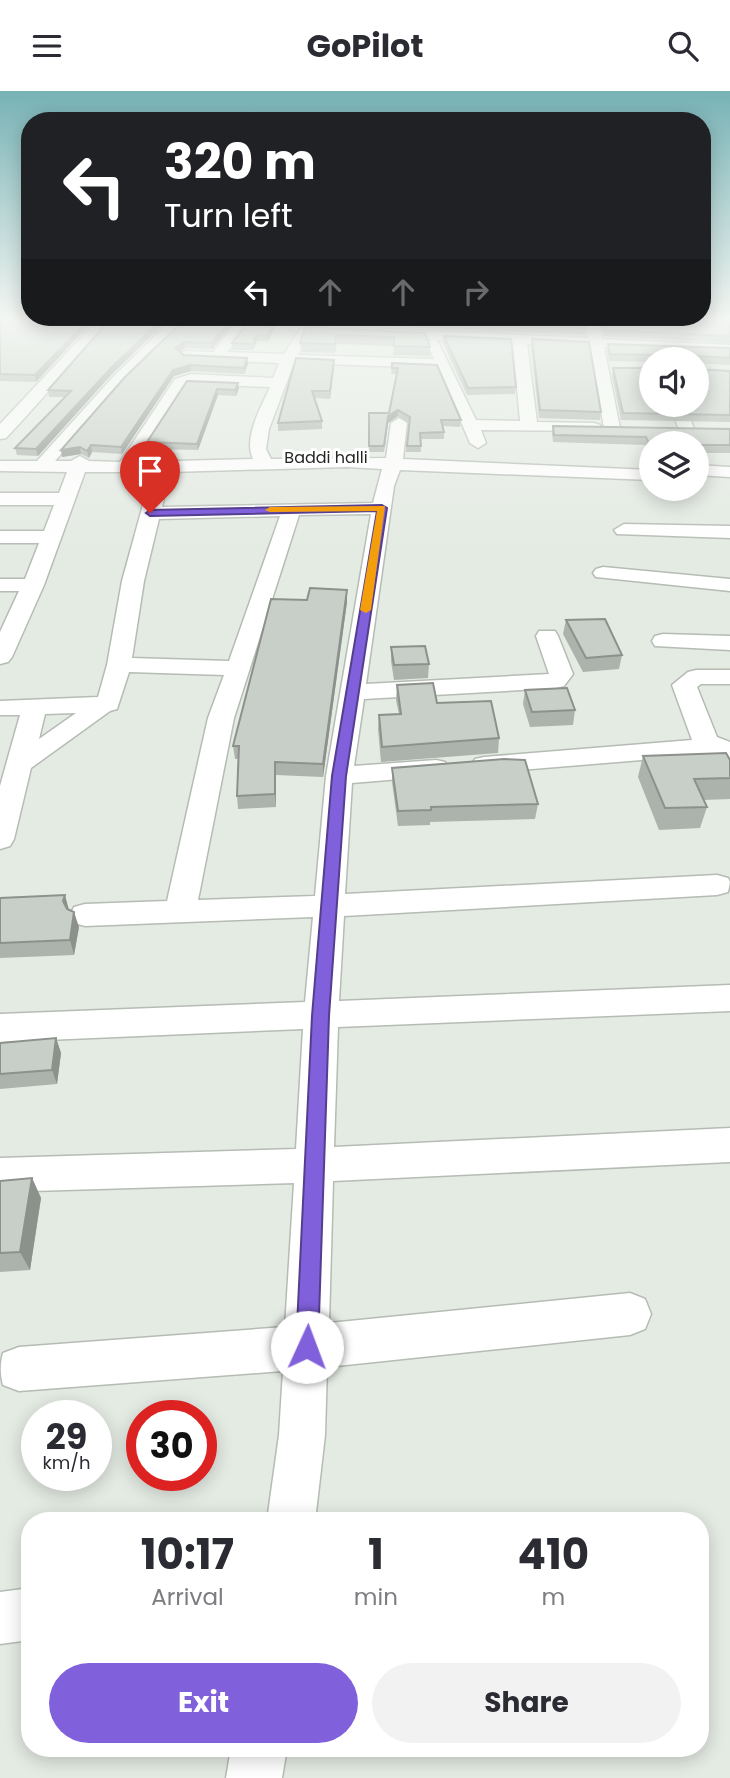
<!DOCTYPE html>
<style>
:root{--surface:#fff;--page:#f2f2f3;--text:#2b2b33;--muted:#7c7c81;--accent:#8160db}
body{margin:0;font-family:Poppins,sans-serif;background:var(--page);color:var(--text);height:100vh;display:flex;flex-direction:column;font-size:26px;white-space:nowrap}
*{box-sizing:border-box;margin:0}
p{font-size:23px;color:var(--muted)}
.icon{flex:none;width:38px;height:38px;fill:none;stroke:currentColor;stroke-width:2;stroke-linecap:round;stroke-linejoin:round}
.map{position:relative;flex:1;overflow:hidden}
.sheet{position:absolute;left:21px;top:1421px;width:688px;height:245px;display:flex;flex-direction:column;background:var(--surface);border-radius:28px;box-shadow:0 4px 18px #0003}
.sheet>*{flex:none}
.guide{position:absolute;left:21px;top:21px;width:690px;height:214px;border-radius:28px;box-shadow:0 4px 18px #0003;background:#202124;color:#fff;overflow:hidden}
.buttons{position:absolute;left:639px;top:256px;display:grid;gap:14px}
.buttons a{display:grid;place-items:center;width:70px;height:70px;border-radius:50%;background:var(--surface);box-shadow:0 4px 18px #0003;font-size:35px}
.speed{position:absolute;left:21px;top:1309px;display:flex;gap:14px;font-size:35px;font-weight:700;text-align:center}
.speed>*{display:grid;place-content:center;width:91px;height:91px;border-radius:50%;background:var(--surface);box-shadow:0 4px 18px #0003;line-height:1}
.speed small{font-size:18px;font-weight:400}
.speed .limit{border:10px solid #d22;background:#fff;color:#111}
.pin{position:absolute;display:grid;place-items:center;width:60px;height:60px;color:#fff;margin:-72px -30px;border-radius:50% 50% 50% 0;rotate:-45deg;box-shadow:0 0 7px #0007}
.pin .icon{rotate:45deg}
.me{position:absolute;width:77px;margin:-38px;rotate:2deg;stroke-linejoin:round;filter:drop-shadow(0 0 5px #0008)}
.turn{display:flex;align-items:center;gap:24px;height:147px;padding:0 28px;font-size:32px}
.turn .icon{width:91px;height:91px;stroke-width:2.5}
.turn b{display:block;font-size:49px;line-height:60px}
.lanes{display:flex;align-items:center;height:66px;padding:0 28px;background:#0003;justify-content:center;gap:35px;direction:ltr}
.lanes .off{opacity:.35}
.eta{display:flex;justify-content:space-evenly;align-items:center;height:119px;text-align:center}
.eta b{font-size:42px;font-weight:700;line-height:49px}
.cta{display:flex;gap:14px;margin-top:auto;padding:14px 28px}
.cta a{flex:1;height:80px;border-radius:42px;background:var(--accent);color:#fff;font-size:28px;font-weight:700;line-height:80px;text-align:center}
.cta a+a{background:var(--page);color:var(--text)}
header{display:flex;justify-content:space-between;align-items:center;height:91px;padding:0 28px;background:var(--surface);font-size:32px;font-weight:700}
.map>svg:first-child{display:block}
</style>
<header><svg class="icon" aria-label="menu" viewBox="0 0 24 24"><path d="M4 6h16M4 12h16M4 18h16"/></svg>GoPilot<svg class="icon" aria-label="search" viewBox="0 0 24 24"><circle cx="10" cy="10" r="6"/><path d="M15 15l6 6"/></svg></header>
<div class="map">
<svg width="730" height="1687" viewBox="0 0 730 1687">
<rect width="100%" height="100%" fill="#e4ebe3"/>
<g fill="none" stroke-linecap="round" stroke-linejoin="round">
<g stroke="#b5bcb4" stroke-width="3">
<path id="minor" d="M3,226H115L20,332L6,347L0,348V333L95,232L10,230Z
M175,226H190L124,291L55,370H71L80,365L89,370L120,371L175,288L191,283L273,287L279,272L185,268L178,264L185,260L213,261L241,226H255L227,261L284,263L308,226H322L298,264L434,268L427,252L432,248L382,246L375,242L382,238L588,247L584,226H598L602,248L730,254V262L604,256L620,337L612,342L604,337L590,256L527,253L537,331L594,332L600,334L602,337L600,340L481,339L486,352L478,357L470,352L438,277L294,272L269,338L266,358L271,368L386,367L391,332L399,327L407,332L403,368L651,379V389L400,379L394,395L366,593L549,583L536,545L539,540H555L558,545L573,583L564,595L556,597L364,608L354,675L436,669L445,671L449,677L445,683L436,685L352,692L345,803L717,784L728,787L730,791L728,801L717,804L344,825L339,910L730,894V920L338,936L334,1056L730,1037V1071L333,1090L329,1232L630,1202L645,1208L651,1223L645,1238L630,1244L327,1276L325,1344L315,1430H267L279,1344L283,1280L19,1300L3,1294C0,1283 0,1273 3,1262L19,1256L285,1236L294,1092L0,1101V1067L296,1058L303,938L0,951V923L305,911L313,826L85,835L74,832L70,824L74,816L85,813L167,810L208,627L224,584L129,581L117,618L110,620L31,677L14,748L10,755L0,758V695L20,624H0V610L98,606L107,574L122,490L152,381H85L44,494L12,566L8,571L0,573V541L19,500H0V488H25L39,452H0V440H44L54,414H0V402H59L67,381L0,380V370H37L114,285ZM437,249L513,252L520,330L476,329ZM191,293L270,296C261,317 243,346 253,368L136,371L186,294ZM347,376L382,378L373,412L162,416L170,381ZM371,423L326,685L315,805L198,809L234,627L299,424ZM280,425L229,570L132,567L144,490L159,428ZM76,622L39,648L45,623Z
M669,313H685L694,338L692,341H680Z
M696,374L730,376V386L696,384Z
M624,433L730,435V447L617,443L614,439Z
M603,476L730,488V500L596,486L593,482L596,478Z
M663,543L730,545V559L655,555L652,550L655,545Z
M696,579H730V593H701L697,596L717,646L730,651V667L714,663L484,682L475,680L471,674L475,668L484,666L692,649L672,594L688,581Z
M30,1497V1549L0,1553V1501Z
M231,1657H287L282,1687H226Z"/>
</g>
<use href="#minor" fill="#fff" fill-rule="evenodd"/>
</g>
<path fill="#acb2ac" d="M0,226L88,229L89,234L36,291L0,290Z
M112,226H171L112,283L38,365L17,364L15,357L65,306H49L48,299Z
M187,226H239L212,258L185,257L180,261L184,264L247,267L248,273L244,283L191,280L174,285L122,363L92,361L89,367L81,363L62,366L61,359Z
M280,226L268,251L257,250L253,259H232V252Z
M308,226L586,237L585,244L309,232Z
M599,226H730V252L604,245Z
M305,236L425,242L430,256V265L393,264L394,255L337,253L335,262L301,261L300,252Z
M444,245L516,296L515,303L467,304L443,252Z
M532,248L601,321L600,329L539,327L531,256Z
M608,253L730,257V274L696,272V268H651V271L609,270L607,260Z
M392,272L461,329L460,336L443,335L444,341V348H420L421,361H406L409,332L398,325L388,332L384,361H369V322H389L397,283H391Z
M334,276L330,308L315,307L322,330V338L278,340V332Z
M613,277L730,280V331L621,329L612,285Z
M187,290L239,297L236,305L218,304L198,359L148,358L147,351Z
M553,335L730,338V362H696V352H651L650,367L645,354L553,351L552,343Z
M347,511L323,686L276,684V716L238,718L237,705L238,668H235L233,655Z
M566,529L622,564L619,578L583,581L563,543Z
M391,556L429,573L428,587L394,589L391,570Z
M397,594L437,612L499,647L498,662L381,671L378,638L379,624L399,623L396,609Z
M525,599L575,619L573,634L530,636L523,613Z
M643,665L730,669V708L703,709L707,716L700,737L659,739L638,686Z
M392,677L538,713L535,728L430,731V734L398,735L392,691Z
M0,807L79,836L74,864L0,867Z
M56,947L61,962L57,993L0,998V952Z
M32,1087L41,1107L30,1179L0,1181V1090Z"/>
<path fill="#8c918c" d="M164,226H171L112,283L38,365L36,358L111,277Z
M233,226H239L212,258L211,252Z
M276,226H280L268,251L267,245Z
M88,229L89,234L36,291L35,284Z
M256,244L257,250L253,259V253Z
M184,251L185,257L176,263L175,257Z
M247,267L248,273L244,283V277Z
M334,269V276L330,308V300Z
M190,274L191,280L174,285L122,363L121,356L173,279Z
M238,292L239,297L236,305L235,299Z
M217,298L218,304L198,359L197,353Z
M398,319V325L388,332L384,361L388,325Z
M91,354L92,361L89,367L87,360Z
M80,356L81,363L62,366L61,359Z
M347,499V511L323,686V673Z
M275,671L276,684V716L275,703Z
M65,804L69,819L68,825L63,810Z
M74,821L79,836L74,864L70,849Z
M56,947L61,962L57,993L52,979Z
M32,1087L41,1107L30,1179L20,1161Z"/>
<path fill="#c8cfc8" stroke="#8c918c" stroke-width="2" d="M0,226L9,227L88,229L35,284L0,283Z
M112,226H164L111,277L36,358L15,357L71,300L48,299Z
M187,226H233L211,252L184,251L175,257L184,264L247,267L244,277L190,274L173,279L121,356L91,354L87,360L80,356L61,359L125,286Z
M252,226H276L267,245L256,244L253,253L232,252Z
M318,226H584L586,237Z
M602,226H730V245L605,239Z
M305,236L425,242L430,256L394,255V246L336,244L335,253L300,252Z
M444,245L511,248L516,296L468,297Z
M532,248L589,251L601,321L540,319Z
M608,253L730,257V267L698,265L695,268H655L652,264L610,263Z
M296,267L334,269L330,300H312L322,330L278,332Z
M392,272L437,274L461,329H441L444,341L420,342L421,355H407L410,326L398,319L388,325L384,355H369V322H389L398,277H392Z
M613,277H651V313H696V278L730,280V324L623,322Z
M187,290L238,292L235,299L217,298L197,353L147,351Z
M553,335L730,338V354H696V352H651V357L646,346L554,344Z
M310,497L347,499L323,673L275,671V703L237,705L239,655H233L271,508L307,509Z
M605,528L622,564L586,567L566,529Z
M425,555L429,573L394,574L391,556Z
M433,592L437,612L491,610L499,647L382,656L379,624L401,623L397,594Z
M567,597L575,619L532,621L525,599Z
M726,662L730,669V687L694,688L707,716L665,717L643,665Z
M504,668L525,669L538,713L431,716V719L398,720L392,677Z
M65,804L63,810L67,818L74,821L70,849L0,852V807Z
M56,947L52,979L0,983V952Z
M32,1087L20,1161L0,1162V1090Z"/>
<linearGradient id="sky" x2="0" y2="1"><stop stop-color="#77b2b5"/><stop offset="0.49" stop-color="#f3f6f2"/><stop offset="1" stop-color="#f3f6f2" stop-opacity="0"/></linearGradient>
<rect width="730" height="462" fill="url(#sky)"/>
<path fill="#8160db" stroke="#543e8e" stroke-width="2" d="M382,414L387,417L346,685L329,925L318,1256L315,1263L307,1267L299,1263L296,1256L312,925L332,685L377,420L150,425L146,422L150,419Z"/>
<path fill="#f59e0b" d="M385,415L371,519L366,522L360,519L377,420L270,421L265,419L270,416Z"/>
<g text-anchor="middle" stroke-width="6" stroke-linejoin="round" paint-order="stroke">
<g font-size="16" fill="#242623" stroke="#fff">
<text x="326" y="372">Baddi halli</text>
</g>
</g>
</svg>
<div class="buttons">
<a><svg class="icon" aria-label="sound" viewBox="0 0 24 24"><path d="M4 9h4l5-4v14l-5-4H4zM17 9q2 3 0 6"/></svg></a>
<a><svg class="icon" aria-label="layers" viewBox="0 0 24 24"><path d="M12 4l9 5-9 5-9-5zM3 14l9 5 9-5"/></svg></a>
</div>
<div class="speed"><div>29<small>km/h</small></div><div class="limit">30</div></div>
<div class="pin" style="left:150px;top:422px;background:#d93025"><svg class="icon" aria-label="arrive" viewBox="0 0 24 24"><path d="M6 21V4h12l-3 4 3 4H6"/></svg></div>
<svg class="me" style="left:307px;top:1256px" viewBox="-20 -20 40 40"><circle r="19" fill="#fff"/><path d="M0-13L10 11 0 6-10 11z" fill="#8160db"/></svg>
<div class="guide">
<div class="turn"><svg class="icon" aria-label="left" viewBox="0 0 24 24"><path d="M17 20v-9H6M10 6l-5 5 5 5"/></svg><div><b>320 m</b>Turn left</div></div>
<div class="lanes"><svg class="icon" aria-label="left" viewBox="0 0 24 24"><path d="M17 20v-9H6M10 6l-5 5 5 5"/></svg><svg class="icon off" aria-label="ahead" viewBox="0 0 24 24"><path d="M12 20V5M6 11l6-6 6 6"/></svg><svg class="icon off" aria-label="ahead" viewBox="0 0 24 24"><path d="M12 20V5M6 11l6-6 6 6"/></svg><svg class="icon off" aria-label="right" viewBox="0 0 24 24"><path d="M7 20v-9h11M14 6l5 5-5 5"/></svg></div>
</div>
<section class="sheet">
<div class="eta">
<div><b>10:17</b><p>Arrival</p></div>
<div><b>1</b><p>min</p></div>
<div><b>410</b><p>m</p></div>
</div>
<div class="cta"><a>Exit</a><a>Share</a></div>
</section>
</div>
